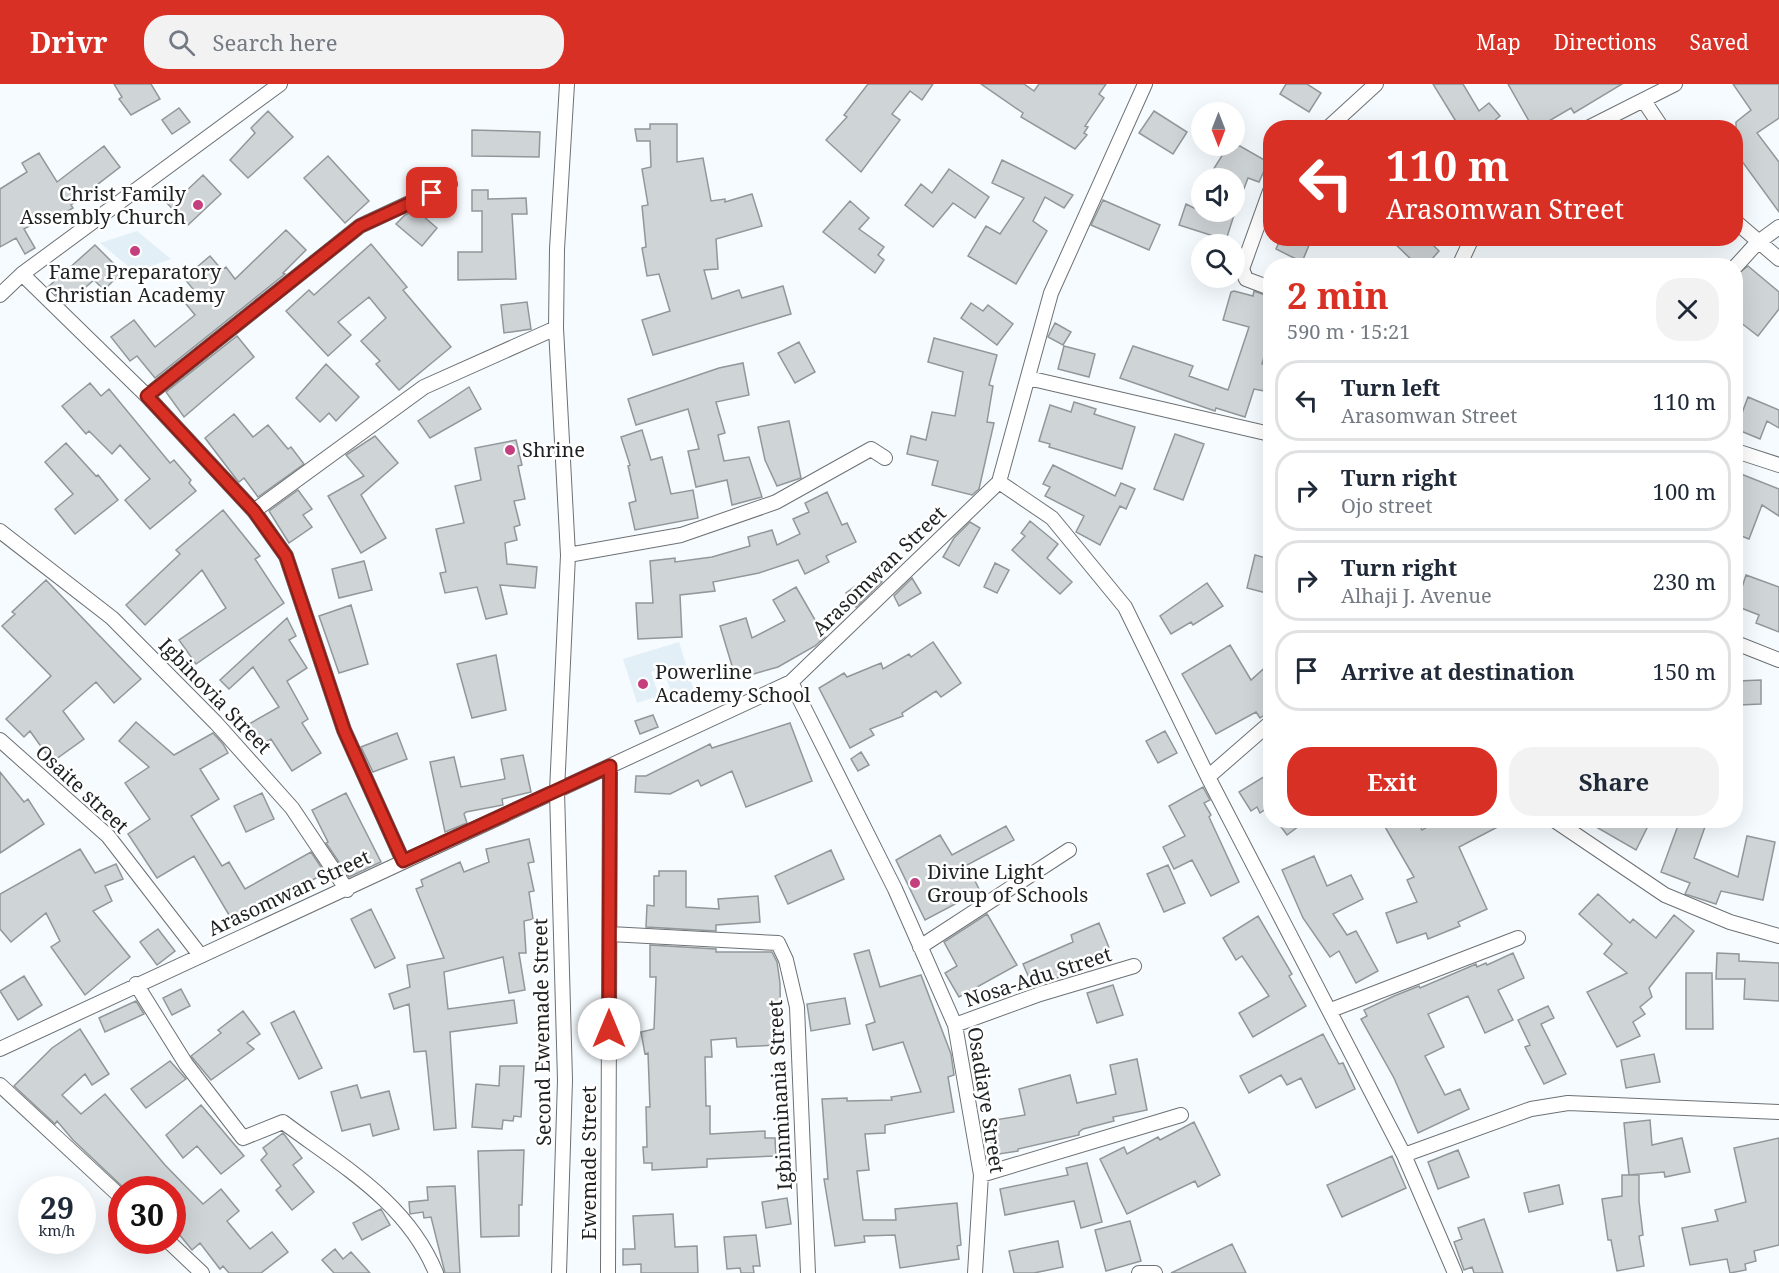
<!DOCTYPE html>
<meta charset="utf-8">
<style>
:root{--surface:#fff;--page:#f2f2f3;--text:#1f2937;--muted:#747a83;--line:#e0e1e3;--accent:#d93025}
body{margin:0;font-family:"Noto Serif",serif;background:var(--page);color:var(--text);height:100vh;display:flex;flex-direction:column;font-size:22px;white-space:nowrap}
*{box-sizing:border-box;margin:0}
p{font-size:20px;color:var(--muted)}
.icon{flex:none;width:33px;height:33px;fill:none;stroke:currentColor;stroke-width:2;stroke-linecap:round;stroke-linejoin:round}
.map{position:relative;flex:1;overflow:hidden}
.sheet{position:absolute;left:1263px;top:174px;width:480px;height:570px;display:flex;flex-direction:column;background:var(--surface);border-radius:24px;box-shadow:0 6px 24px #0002}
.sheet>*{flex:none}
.guide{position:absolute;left:1263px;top:36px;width:480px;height:126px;border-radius:24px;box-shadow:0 6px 24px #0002;background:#d93025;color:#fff;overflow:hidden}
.needle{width:39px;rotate:180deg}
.buttons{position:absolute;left:1191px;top:18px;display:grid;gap:12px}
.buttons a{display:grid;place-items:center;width:54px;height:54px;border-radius:50%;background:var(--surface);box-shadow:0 6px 24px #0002;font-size:30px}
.speed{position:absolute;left:18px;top:1092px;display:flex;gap:12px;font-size:30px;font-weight:700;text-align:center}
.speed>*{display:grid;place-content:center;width:78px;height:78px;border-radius:50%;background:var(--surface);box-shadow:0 6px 24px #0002;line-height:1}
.speed small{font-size:15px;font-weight:400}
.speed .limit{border:9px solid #d22;background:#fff;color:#111}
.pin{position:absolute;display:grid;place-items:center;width:51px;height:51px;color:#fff;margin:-26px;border-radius:12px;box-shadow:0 3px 9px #0006}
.me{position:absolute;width:66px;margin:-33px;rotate:0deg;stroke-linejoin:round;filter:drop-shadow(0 0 4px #0008)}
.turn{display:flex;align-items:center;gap:21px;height:126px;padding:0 24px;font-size:27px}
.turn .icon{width:78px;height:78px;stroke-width:2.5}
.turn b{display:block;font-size:42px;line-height:51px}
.round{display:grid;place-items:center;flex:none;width:63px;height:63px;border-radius:24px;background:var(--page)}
.headline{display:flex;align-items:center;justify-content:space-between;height:102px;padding:0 24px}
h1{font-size:36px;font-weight:700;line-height:45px;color:var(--accent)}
.button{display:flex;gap:12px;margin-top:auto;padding:12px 24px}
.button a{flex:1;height:69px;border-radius:24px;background:var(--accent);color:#fff;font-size:24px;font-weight:700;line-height:69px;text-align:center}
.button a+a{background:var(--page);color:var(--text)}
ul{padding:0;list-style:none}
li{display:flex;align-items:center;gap:18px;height:81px;margin:0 12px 9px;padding:0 12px;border:3px solid var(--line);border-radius:24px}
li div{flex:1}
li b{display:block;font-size:22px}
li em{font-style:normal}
header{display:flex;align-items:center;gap:36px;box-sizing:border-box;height:84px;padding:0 30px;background:var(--accent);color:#fff}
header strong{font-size:28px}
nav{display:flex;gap:33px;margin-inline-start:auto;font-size:21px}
.search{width:420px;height:54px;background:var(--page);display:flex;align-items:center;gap:15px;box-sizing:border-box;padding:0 21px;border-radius:24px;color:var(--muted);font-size:22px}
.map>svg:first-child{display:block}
</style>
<header>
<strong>Drivr</strong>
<div class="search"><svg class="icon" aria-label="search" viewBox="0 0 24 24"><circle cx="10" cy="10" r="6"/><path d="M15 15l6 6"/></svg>Search here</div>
<nav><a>Map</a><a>Directions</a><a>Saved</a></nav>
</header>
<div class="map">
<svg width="1779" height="1189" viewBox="0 0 1779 1189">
<rect width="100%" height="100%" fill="#f5fbfe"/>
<path fill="#e3eff7" d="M137,147L171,175L135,188L100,159Z
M679,558L696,613L675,620L663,584L651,588L659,612L637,619L623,575Z"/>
<path fill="#cfd4d7" stroke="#92979a" stroke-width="1.5" d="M114,0H151L160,15L131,31L119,15L122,13Z
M868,0H933L922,16L910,7L892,30L900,36L861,88L826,56L847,33L844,31Z
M981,0H1024L1034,7L1039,0H1106L1099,10L1104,14L1085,42L1088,43L1084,49L1087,51L1075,65L1021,33L1023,29Z
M1286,0H1307L1321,9L1309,28L1280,10Z
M1433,0H1463L1479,27L1489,19L1500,32L1486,44H1460Z
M1508,0H1622L1574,29L1571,24L1537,44H1533Z
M1733,0H1779V34L1757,49L1779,78V128L1736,69V38L1751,26Z
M179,24L190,38L172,50L162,36Z
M268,27L293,53L248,94L230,76L255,49L251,44Z
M1154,27L1187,48L1173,70L1139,49Z
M650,40H677V78L703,74L711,117L725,115V118L752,110L762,142L716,155L718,185L704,186L712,215L739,206L742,214L783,202L791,230L653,271L642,236L670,227L659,190L647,192L642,164L646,163L642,122L648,121L642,85L651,83L650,57H637L635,45H650Z
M472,46L540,48L539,73L472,72Z
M104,62L120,83L71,121L73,124L55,135L52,129L24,145L35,164L25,170L16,154L0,163V105L27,88L22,79L39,69L57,98Z
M1228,62H1240L1268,78L1259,98L1248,94L1236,126L1234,94H1208Z
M328,72L369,117L345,139L304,94Z
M1002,76L1073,111L1064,124L1045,113L1033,137L1047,147L1016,200L968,172L986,142L1000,150L1024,114L992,99Z
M949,85L989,113L975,134L953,119L933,143L905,121L921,100L932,109Z
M203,91L221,110L188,141L165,117L177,106L182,111Z
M472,106H488V115L526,114L527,130H512L516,195L458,196V168H482V127H472Z
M1103,116L1160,141L1149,166L1091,141Z
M850,117L869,134L859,145L884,163L878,171L884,176L875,189L823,148Z
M1186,120L1202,128H1235L1226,156L1179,141Z
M416,126L437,144L422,162L396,140L405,131Z
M286,146L306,166L283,189L285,190L155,294L137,272L130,277L111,253L134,236L155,263L195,231L181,214L193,205L184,194L210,172L222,186L226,183L235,195Z
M1281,154H1312L1302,178L1276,165Z
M1389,154H1426L1439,167L1426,182H1418Z
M371,160L407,203L403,206L451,263L399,306L376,280L380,277L361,257L386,234L369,213L338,238L351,251L328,272L286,227L309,206L314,211Z
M95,161L122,188L104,206L94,196L66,220L48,203Z
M1748,182L1779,208V225L1758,252L1736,235V191Z
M1234,207L1253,212L1254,207L1270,213V250L1262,280L1270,282V308L1254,305L1245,333L1216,324L1215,327L1120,294L1133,262L1193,282L1189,292L1228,306L1249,243L1223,236L1231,208Z
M527,218L531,245L504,249L501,221Z
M971,219L983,227L988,221L1013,240L997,261L961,234Z
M1055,239L1071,248L1063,261L1048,253Z
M237,252L254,273L184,333L166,308Z
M934,254L997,271L989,301L993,302L987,338L994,339L979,405L972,411L932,401L938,377L907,370L911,352L926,356L932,328L955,332L963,288L928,278Z
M799,258L815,288L795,299L778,269Z
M1064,262L1095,270L1089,293L1058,285Z
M743,279L749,311L716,318L725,349L718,351L724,377L749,373L762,413L732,421L727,396L696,403L688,367L699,365L688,325L636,341L628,315L719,284Z
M326,280L359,313L336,337L329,329L320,338L296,314Z
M90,299L101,312L109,305L170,379L174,376L191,396L189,399L196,407L150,445L125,416L150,395L120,361L112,370L89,347L86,350L62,322Z
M469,303L481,325L430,354L418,337Z
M1748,313L1779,326V344L1767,337L1760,355L1736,345Z
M1074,318L1096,325L1094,330L1135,343L1122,385L1049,363L1050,360L1039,357L1050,321L1071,328Z
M234,330L253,353L268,341L288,365L291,363L304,380L258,413L244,394L239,398L237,396L205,354Z
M789,337L801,394L777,402L765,376L758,343Z
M642,346L651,376L662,373L671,410L693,406L698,434L635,446L629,419L636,417L628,382L630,381L621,353Z
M1175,350L1204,360L1183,416L1154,405Z
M375,352L398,379L361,411L386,454L361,469L328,412L364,392L346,371Z
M516,356L522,381L518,382L525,415L514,417L520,441L514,443L517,456L505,459L507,480L537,483L535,504L500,501L507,530L486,535L477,503L445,509L440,489L446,488L436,445L464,439L455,402L481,396L475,364Z
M66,359L96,392L98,391L118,416L75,450L55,425L73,410L45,378Z
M1053,381L1115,412L1121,399L1135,405L1126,425L1120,422L1100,461L1076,448L1084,432L1045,412L1050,403L1043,400Z
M1736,388L1779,405V432L1762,421L1749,455L1736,450Z
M298,406L312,425L303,431L312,443L289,459L269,427Z
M827,408L842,441L847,439L856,458L826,472L829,478L805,490L798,476L759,489L713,498L715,507L680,511L682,553L638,555L636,519H653L650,477L675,474V478L712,473L750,462L748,453L772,446L777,461L800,450L793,435L809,428L805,419Z
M223,426L260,472L255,475L284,519L196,580L179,556L226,524L202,486L145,541L126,521L180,470L176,466Z
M1030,437L1058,460L1047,474L1072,498L1060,510L1012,466L1025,452L1021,449Z
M970,438L980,444L959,482L943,473L954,454Z
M1255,471L1270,475V510L1247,504Z
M364,477L372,506L339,514L332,485Z
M995,479L1009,486L997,509L984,503Z
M875,488L882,498L856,523L846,509Z
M1746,491L1779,503V548L1756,539L1759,531L1736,522Z
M912,494L921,509L899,522L894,512Z
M46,496L141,595L114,619L96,598L63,627L84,655L52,678L30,647L24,653L6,635L51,592L2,542L15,530L12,528Z
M1207,499L1223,522L1193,541L1191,538L1171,550L1160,532Z
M796,503L825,553L815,562L778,583L736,595L720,542L746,534L752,554L785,537L773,516Z
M351,521L368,580L339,589L319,532Z
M287,534L296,552L289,556L307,584L287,597L308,635L302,639L321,669L292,687L271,655L261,661L249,640L279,623L253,583L229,605L220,596Z
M933,558L961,599L941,613L936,607L902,629L903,632L870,645L874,651L850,664L819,604L844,589L847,593L881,579L883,585L909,570L911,573Z
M1230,561L1251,596L1270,579V627L1260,634L1256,628L1216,650L1182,590Z
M496,571L506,626L472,634L457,580Z
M1761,596V620L1739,621L1738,597Z
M653,631L658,643L640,650L635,637Z
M136,638L174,671L213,649L223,660L228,669L200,685L219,715L191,732L222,782L229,778L245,805L311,768L325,789L263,824L260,820L232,836L194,772L157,794L128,750L150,735L125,699L149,683L119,657Z
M790,639L812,697L746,723L732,687L701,702L698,696L670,710L635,708L636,692H646L710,660L712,664Z
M1165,647L1177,669L1158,679L1146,657Z
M397,649L407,675L373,688L361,663Z
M861,668L869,681L858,687L851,675Z
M523,671L531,708L502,715L503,721L466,728L464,730L467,739L445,748L430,678L454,673L461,703L505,695L501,675Z
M0,688L24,718L28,715L44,740L0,769Z
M1270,689V722L1260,729L1257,723L1251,727L1239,708Z
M1203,703L1210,716L1204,719L1211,731L1209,733L1239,798L1211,812L1192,776L1174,785L1163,763L1185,752L1169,722Z
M262,709L274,735L246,748L234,722Z
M346,709L381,778L349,793L326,759L328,758L312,726Z
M1276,736H1307L1287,751Z
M1381,736H1417L1422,746L1440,736H1511L1459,763L1487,825L1458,838L1460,842L1428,855L1426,849L1397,859L1386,829L1417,818L1407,796L1414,793Z
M1584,736H1651L1636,766Z
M1680,736H1697L1706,740L1694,774L1738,793L1747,752L1775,758L1763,816L1721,807L1716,820L1685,810L1690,799L1661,788Z
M1006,742L1014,756L967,781L980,807L925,836L896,776L940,751L952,771Z
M529,755L534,778L528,779L534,807L529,808L533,835L524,837L526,869H519L525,906L509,909L503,873L444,888L448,925L514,916L517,939L450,948L456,1044L434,1046L426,967L414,968L409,920L394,925L389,910L410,903L407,881L444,874L416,805L423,802L421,796L460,778L464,788L489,778L486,765Z
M80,765L95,789L116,780L123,795L105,802L112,817L93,827L130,873L85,911L51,863L60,857L46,829L11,858L0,845V810Z
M831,766L844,795L788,820L775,792Z
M1314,772L1327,802L1351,791L1363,815L1333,830L1347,851L1356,847L1378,887L1356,899L1339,867L1330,873L1303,834L1282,786Z
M1168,781L1185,819L1164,828L1147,790Z
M659,787H686V823L719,825L718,815L758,812L760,838L716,841V847L646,843L647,821L654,822V792H659Z
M1598,810L1630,839L1633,835L1656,854L1674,831L1694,847L1649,904L1652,913L1640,923L1645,930L1633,938L1640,952L1617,963L1587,908L1627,889L1604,870L1612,860L1579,830Z
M371,825L395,874L375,884L351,835Z
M987,830L1017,881L959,913L945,889L957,882L944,858Z
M1258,832L1292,890L1289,892L1306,922L1253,953L1239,929L1269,912L1242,872L1236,876L1223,854Z
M1099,839L1110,866L1071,883L1073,888L1033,903L1023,880L1073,858L1071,851Z
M158,845L175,867L157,881L140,858Z
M650,861L716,865V868H772L777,878L780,899L781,961L737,963L736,954L711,956L712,973H705L706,1022H710V1050L765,1047V1054H775L776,1072L707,1075V1083L652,1086V1079H644L643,1063H647L646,1023H650L648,969L645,970L641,948L654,945L656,893H650Z
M869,866L880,903L921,891L951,970L954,991L948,993L954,1028L885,1041V1049L865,1050L869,1086L857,1087L863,1136H896L895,1125L957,1119L961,1161L957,1162L959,1175L900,1184L895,1151L864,1152L865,1158L835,1162L824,1095H828L822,1015L847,1014V1017L892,1016L891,1013L921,1008L903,958L873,966L866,941L875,938L854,870Z
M1513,869L1524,894L1498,906L1513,936L1485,949L1468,912L1428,930L1444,963L1425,972L1445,1011L1460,1005L1469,1025L1418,1049L1394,994L1361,935L1367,932L1364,926L1394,912L1419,902L1420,904L1476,880L1477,883L1486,879L1487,881Z
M1717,869L1739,870V877L1779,879V917L1744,915L1745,895H1716Z
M1686,889H1712L1713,945H1686Z
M24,892L42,921L18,936L0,907Z
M1113,901L1123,931L1097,939L1087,909Z
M181,905L190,922L172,931L163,914Z
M845,914L850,940L811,947L807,920Z
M136,917L144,930L105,948L99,934Z
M1548,922L1554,934L1541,940L1566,990L1544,1000L1525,963L1530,961L1518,936Z
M243,927L260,950L247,959L254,965L211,996L191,972L221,949L218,946Z
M294,927L322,984L299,995L271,939Z
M80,945L109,990L92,1001L85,990L62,1011L81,1030L105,1010L165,1081L203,1120L221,1105L239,1127L227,1137L250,1165L272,1148L288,1168L261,1189H229L223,1182L220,1185L200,1159L192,1166L174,1144L185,1135L172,1121V1106H126L73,1056L57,1037L55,1040L14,1002L52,964Z
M1323,950L1339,980L1343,979L1355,1005L1316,1024L1301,994L1287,1001L1281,991L1249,1009L1240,992Z
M1654,970L1660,998L1626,1004L1621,976Z
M1137,975L1147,1026L1113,1033L1114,1037L1083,1045L1079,1048V1051L1018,1065V1067L993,1071L988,1037L1025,1031L1019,1005L1070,991L1077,1019L1116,1010L1110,981Z
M170,977L186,995L146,1024L131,1005Z
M500,982H524L521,1033L514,1032L513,1037L503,1036L502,1045L472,1043L476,1000L499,1002Z
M357,1001L361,1014L389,1007L399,1045L373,1052L370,1040L342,1047L331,1008Z
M201,1021L244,1072L221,1090L197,1062L183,1074L166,1051Z
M1650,1036L1652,1061L1682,1054L1690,1088L1665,1093L1664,1088L1629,1091L1624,1039Z
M1194,1038L1220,1091L1198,1103L1195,1097L1127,1130L1100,1075L1124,1063L1127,1070L1158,1053L1160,1056Z
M283,1049L302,1074L293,1081L314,1108L292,1126L276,1106L281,1102L261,1076L267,1070L263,1064Z
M1779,1054V1161L1754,1167L1756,1177L1745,1180L1746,1186L1730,1189L1727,1175L1690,1181L1682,1144L1718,1137L1715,1126L1746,1118L1734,1064Z
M524,1066L522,1121H519V1152L481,1153L478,1067Z
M1458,1066L1469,1093L1438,1105L1428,1078Z
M1392,1072L1406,1104L1342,1133L1327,1101Z
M1087,1079L1102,1138L1081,1144L1074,1117L1005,1131L1000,1105L1068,1091L1066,1084Z
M1622,1091H1639V1117L1643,1151L1639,1152L1644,1182L1617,1187L1611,1156H1608L1602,1115L1622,1112Z
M1559,1101L1563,1120L1529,1128L1524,1109Z
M455,1102L460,1189H445L431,1133L424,1134L423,1128L410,1130L409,1118L428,1116L427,1103Z
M787,1114L791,1140L766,1144L762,1118Z
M381,1125L390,1141L362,1156L353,1139Z
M673,1130L675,1163L697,1162L698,1189H641V1180L623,1181V1165H635L633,1132Z
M1484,1135L1503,1189H1474L1472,1183L1464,1186L1454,1158L1462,1155L1458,1144Z
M1130,1137L1141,1177L1106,1187L1095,1146Z
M756,1151L760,1182H753L754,1189H741L740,1184L727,1185L724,1153Z
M1058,1157L1063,1183L1034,1189H1014L1009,1167Z
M1232,1160L1246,1189H1171Z
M335,1165L343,1175L351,1168L370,1189H334L322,1176Z"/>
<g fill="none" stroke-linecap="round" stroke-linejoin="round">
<g stroke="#6d7174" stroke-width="16">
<path id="street" d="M1644,17L1662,44
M1328,44L1376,0
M1588,44L1675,0
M1270,107L1242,185L1246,195L1270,204
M1736,138L1779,175
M1459,182L1472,154
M1736,182L1757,159L1779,143
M22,190L147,312L254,427L286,472L344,646L403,777
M0,211L22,190L280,0
M1028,294L1270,350
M147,312L360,142L450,100
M1736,367L1779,381
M999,398L1052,434L1125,523L1208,693L1404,1071L1455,1189
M999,398L1051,209L1145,0
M254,427L424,303L556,244
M0,447L112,534L216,639L292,724L347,806
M568,471L681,451L776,418L871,365L885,374
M1736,559L1779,576
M791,598L895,805L955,941L981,1091L975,1189
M0,656L108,752L200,871
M1208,693L1270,639
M1554,736L1665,811L1730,838L1779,852
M610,850L778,859L786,876L797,923L808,1189
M920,863L1069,766
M136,900L186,980L243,1054L283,1038C342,1082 407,1118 436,1189
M1331,926L1518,854
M955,941L1040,910L1134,882
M0,965L791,598L999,398
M0,1001L122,1114
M1404,1071L1531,1025L1568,1019L1779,1028
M981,1091L1181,1031
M167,1156L202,1189
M559,1189L565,996L557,707L568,471L556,244L557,165L567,0
M608,1189L610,682
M1139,1189H1155"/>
</g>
<use href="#street" stroke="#fff" stroke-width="14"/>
</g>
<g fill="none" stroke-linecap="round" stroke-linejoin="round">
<g stroke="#8d1f18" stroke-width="15">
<path id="route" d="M432,109L360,142L147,312L254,427L286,472L344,646L403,777L610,682L609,945"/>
</g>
<use href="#route" stroke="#d93025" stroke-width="10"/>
</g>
<g fill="#c53e7e" stroke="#fff" stroke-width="2">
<circle cx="198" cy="121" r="6"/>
<circle cx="135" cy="167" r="6"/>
<circle cx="510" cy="366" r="6"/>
<circle cx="643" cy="600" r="6"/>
<circle cx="915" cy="799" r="6"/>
</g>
<g text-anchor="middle" stroke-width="5" stroke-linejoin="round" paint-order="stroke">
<g font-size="20" fill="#1e2021" stroke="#fff" text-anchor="start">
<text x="186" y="117" text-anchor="end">Christ Family<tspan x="186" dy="23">Assembly Church</tspan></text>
<text x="135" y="195" text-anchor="middle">Fame Preparatory<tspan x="135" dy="23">Christian Academy</tspan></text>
<text x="522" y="373">Shrine</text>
<text x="655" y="595">Powerline<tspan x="655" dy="23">Academy School</tspan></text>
<text x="927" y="795">Divine Light<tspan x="927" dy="23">Group of Schools</tspan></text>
</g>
<g font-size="20" fill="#1e2021" stroke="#fff">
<text transform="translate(879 487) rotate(-44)" y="7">Arasomwan Street</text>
<text transform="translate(215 612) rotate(46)" y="7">Igbinovia Street</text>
<text transform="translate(82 705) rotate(43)" y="7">Osaite street</text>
<text transform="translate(289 809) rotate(-25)" y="7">Arasomwan Street</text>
<text transform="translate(1038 893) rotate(-18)" y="7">Nosa-Adu Street</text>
<text transform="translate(542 948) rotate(-91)" y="7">Second Ewemade Street</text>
<text transform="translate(780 1011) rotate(-93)" y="7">Igbinminania Street</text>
<text transform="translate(986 1016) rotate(81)" y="7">Osadiaye Street</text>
<text transform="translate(589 1079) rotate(-90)" y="7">Ewemade Street</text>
</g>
</g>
</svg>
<div class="buttons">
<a><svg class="needle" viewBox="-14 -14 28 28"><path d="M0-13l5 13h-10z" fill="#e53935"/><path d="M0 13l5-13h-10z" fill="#747a83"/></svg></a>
<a><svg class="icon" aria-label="sound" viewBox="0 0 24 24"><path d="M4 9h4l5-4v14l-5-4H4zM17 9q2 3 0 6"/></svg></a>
<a><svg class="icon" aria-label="search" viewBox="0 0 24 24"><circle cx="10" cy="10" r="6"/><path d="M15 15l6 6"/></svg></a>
</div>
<div class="speed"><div>29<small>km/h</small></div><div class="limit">30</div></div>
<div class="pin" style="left:432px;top:109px;background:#d93025"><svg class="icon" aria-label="arrive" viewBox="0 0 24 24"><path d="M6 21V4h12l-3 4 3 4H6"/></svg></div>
<svg class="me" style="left:609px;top:945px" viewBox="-20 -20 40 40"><circle r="19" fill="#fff"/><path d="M0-13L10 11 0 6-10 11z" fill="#d93025"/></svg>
<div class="guide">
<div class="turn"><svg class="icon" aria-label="left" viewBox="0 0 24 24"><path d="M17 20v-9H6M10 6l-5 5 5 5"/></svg><div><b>110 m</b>Arasomwan Street</div></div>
</div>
<section class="sheet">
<div class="headline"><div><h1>2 min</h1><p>590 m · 15:21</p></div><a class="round"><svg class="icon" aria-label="close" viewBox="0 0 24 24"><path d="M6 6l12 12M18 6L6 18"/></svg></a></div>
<ul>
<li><svg class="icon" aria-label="left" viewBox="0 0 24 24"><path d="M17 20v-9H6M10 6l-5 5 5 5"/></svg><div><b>Turn left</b><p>Arasomwan Street</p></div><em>110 m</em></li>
<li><svg class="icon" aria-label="right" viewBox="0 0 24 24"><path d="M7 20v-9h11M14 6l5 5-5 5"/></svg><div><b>Turn right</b><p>Ojo street</p></div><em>100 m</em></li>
<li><svg class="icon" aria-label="right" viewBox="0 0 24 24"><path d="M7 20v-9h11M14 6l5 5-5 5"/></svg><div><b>Turn right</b><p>Alhaji J. Avenue</p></div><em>230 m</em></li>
<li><svg class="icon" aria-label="arrive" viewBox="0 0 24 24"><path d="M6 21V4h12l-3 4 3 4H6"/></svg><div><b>Arrive at destination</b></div><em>150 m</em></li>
</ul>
<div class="button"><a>Exit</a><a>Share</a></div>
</section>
</div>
